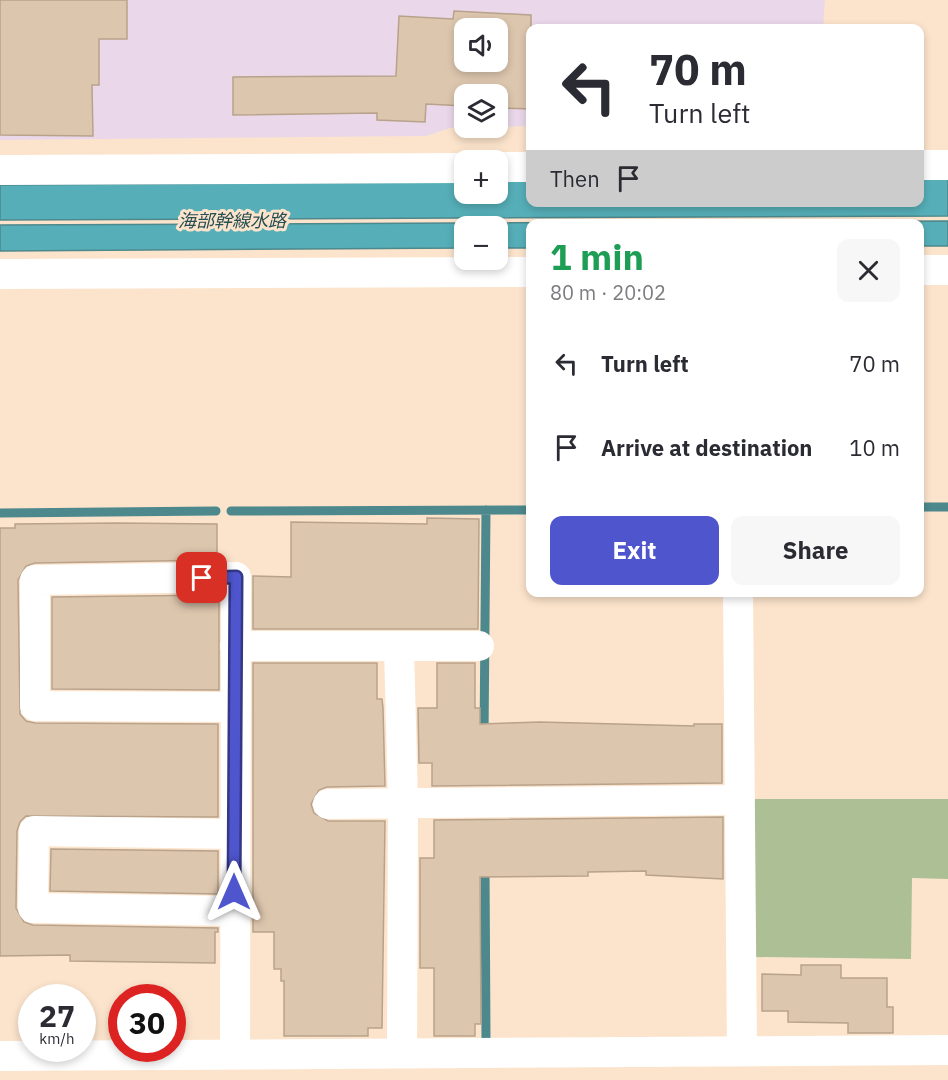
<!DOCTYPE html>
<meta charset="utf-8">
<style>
:root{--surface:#fff;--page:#f7f7f7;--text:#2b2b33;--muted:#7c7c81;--accent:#4f55cc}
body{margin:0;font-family:"IBM Plex Sans","Noto Sans JP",sans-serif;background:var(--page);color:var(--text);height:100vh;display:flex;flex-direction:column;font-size:22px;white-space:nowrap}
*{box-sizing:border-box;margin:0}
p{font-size:20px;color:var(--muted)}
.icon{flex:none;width:33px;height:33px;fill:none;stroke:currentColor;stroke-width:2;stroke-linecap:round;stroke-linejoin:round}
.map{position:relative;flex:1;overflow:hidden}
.side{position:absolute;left:526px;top:219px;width:398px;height:378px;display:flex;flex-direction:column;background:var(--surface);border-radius:12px;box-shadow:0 3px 9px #0003}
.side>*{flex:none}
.guide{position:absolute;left:526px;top:24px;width:398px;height:183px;border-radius:12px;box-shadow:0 3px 9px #0003;background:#fff;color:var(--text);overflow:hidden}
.buttons{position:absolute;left:454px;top:18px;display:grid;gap:12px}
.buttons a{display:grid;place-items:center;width:54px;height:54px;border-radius:12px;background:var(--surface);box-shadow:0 3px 9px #0003;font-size:30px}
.speed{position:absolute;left:18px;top:984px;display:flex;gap:12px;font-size:30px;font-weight:700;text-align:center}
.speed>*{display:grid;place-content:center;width:78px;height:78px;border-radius:50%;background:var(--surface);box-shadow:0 3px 9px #0003;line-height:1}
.speed small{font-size:15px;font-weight:400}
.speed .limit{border:9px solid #d22;background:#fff;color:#111}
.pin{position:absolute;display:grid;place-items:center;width:51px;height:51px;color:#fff;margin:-26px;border-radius:12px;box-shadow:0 3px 9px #0006}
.me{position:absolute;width:66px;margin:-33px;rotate:0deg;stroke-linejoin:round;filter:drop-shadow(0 0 4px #0008)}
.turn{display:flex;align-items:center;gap:21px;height:126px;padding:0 24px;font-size:27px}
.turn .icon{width:78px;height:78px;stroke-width:2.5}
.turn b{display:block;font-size:42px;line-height:51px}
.then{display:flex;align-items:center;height:57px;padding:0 24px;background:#0003;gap:12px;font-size:22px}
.round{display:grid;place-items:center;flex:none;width:63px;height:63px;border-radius:12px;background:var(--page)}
.summary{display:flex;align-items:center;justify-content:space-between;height:102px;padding:0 24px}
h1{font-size:36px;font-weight:700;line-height:45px;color:#1e9e55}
.action{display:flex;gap:12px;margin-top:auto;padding:12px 24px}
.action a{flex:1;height:69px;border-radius:12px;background:var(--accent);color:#fff;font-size:24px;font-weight:700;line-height:69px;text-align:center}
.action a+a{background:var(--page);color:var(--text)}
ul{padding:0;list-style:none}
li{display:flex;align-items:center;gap:18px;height:84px;padding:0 24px}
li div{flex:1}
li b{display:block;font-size:22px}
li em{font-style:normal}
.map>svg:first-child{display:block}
</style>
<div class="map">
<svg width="948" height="1080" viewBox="0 0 948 1080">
<rect width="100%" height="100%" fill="#fce4cc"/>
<path fill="#ead8ea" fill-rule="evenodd" d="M0,0H825L823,28H531V126L498,127V94H465V127L450,128L426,136L0,140ZM465,28H498V62H465Z"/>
<path fill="#adbf95" d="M750,799H948V879L912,878L911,959L753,957Z"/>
<path fill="#56afb8" stroke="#4d888c" stroke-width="1.5" d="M920,178H948V216L0,220V185L465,182V194H498V181H531V202H920Z
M948,221V246H920V224H531V248H498V226H465V248L0,251V225Z"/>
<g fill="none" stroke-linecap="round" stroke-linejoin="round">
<path stroke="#4d888c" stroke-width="9" d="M920,507H948
M231,511L531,510
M0,513L216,511
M484,736L486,510
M485,865L486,1039"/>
</g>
<path fill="#ddc6ae" stroke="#b8a28b" stroke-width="1.5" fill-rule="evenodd" d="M0,0H127V39H99V85H92L93,136L0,135Z
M454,11L531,15V109L498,108V94H465V106L426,104L425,122L377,120V113L233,115V77L396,76L399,16L453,19ZM465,28H498V62H465Z
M427,518L479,519L478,629H253V576L291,577V522L427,524Z
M117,523L217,524V560L35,563L26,566L18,580L20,714L26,721L35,723L218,724V817L26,816L20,822L17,831L16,908L24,922L33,925L218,928V932H215V963L70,961V955L0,956V528H15V524Z
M219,595V690L52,689V597Z
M253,663H377V699H382L383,708L385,786L327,787L319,790L311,804L314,813L328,821H385L382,1028H368V1036H284V981H281V969H274V932H253Z
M437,663H475V708H480V724L540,722L694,726V724H722V783L432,786V763H419L418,708H437Z
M723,817V879L646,875V871L588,872V876L480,877L481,1024H475V1036H434V968H420V858H434V820Z
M51,849L218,851V894L50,891Z
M801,965H841V978H887V1007H893V1033H848V1023L788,1022V1011H762V974L801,975Z"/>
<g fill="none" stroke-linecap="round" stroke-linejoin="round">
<path stroke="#fff" stroke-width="30" d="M920,165H948
M498,167H531
M0,170L465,168
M920,270H948
M0,274L531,272
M738,592L742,1051
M235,646H479
M399,646L403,803L402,1053
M235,707L35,706V580L236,577L235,1053
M328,804L740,800
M234,834L34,831L33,908L234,911
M0,1056L948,1050"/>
</g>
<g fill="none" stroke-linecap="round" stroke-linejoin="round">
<g stroke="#333785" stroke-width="15">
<path id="route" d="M202,578L236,577L234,892"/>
</g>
<use href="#route" stroke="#4f55cc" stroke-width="10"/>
</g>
<g text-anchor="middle" stroke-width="6" stroke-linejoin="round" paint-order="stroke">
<g font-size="18" font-style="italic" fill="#264f53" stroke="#fce4cc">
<text x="232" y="227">海部幹線水路</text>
</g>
</g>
</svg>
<div class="buttons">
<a><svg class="icon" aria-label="sound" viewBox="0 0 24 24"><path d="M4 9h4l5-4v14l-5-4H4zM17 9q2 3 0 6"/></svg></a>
<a><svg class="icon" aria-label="layers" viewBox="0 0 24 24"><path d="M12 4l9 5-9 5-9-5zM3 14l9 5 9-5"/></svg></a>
<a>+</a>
<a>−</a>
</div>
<div class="speed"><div>27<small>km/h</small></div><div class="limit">30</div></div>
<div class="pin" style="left:202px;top:578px;background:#d93025"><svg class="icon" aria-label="arrive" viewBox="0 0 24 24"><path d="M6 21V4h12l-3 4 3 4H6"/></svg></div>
<svg class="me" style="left:234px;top:892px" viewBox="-20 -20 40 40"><path d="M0-17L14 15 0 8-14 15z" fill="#4f55cc" stroke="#fff" stroke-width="4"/></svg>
<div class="guide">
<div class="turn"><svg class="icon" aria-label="left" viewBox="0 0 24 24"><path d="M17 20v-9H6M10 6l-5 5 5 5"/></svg><div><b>70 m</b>Turn left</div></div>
<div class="then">Then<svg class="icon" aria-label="arrive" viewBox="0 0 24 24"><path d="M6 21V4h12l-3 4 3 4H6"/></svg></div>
</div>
<section class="side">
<div class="summary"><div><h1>1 min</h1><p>80 m · 20:02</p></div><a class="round"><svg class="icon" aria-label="close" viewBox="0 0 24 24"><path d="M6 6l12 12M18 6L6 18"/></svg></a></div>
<ul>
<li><svg class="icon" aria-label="left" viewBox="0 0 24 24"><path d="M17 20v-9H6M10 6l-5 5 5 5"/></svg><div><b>Turn left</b></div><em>70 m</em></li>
<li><svg class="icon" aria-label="arrive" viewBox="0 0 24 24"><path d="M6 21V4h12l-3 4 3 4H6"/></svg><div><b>Arrive at destination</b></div><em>10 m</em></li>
</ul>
<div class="action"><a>Exit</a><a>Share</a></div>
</section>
</div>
